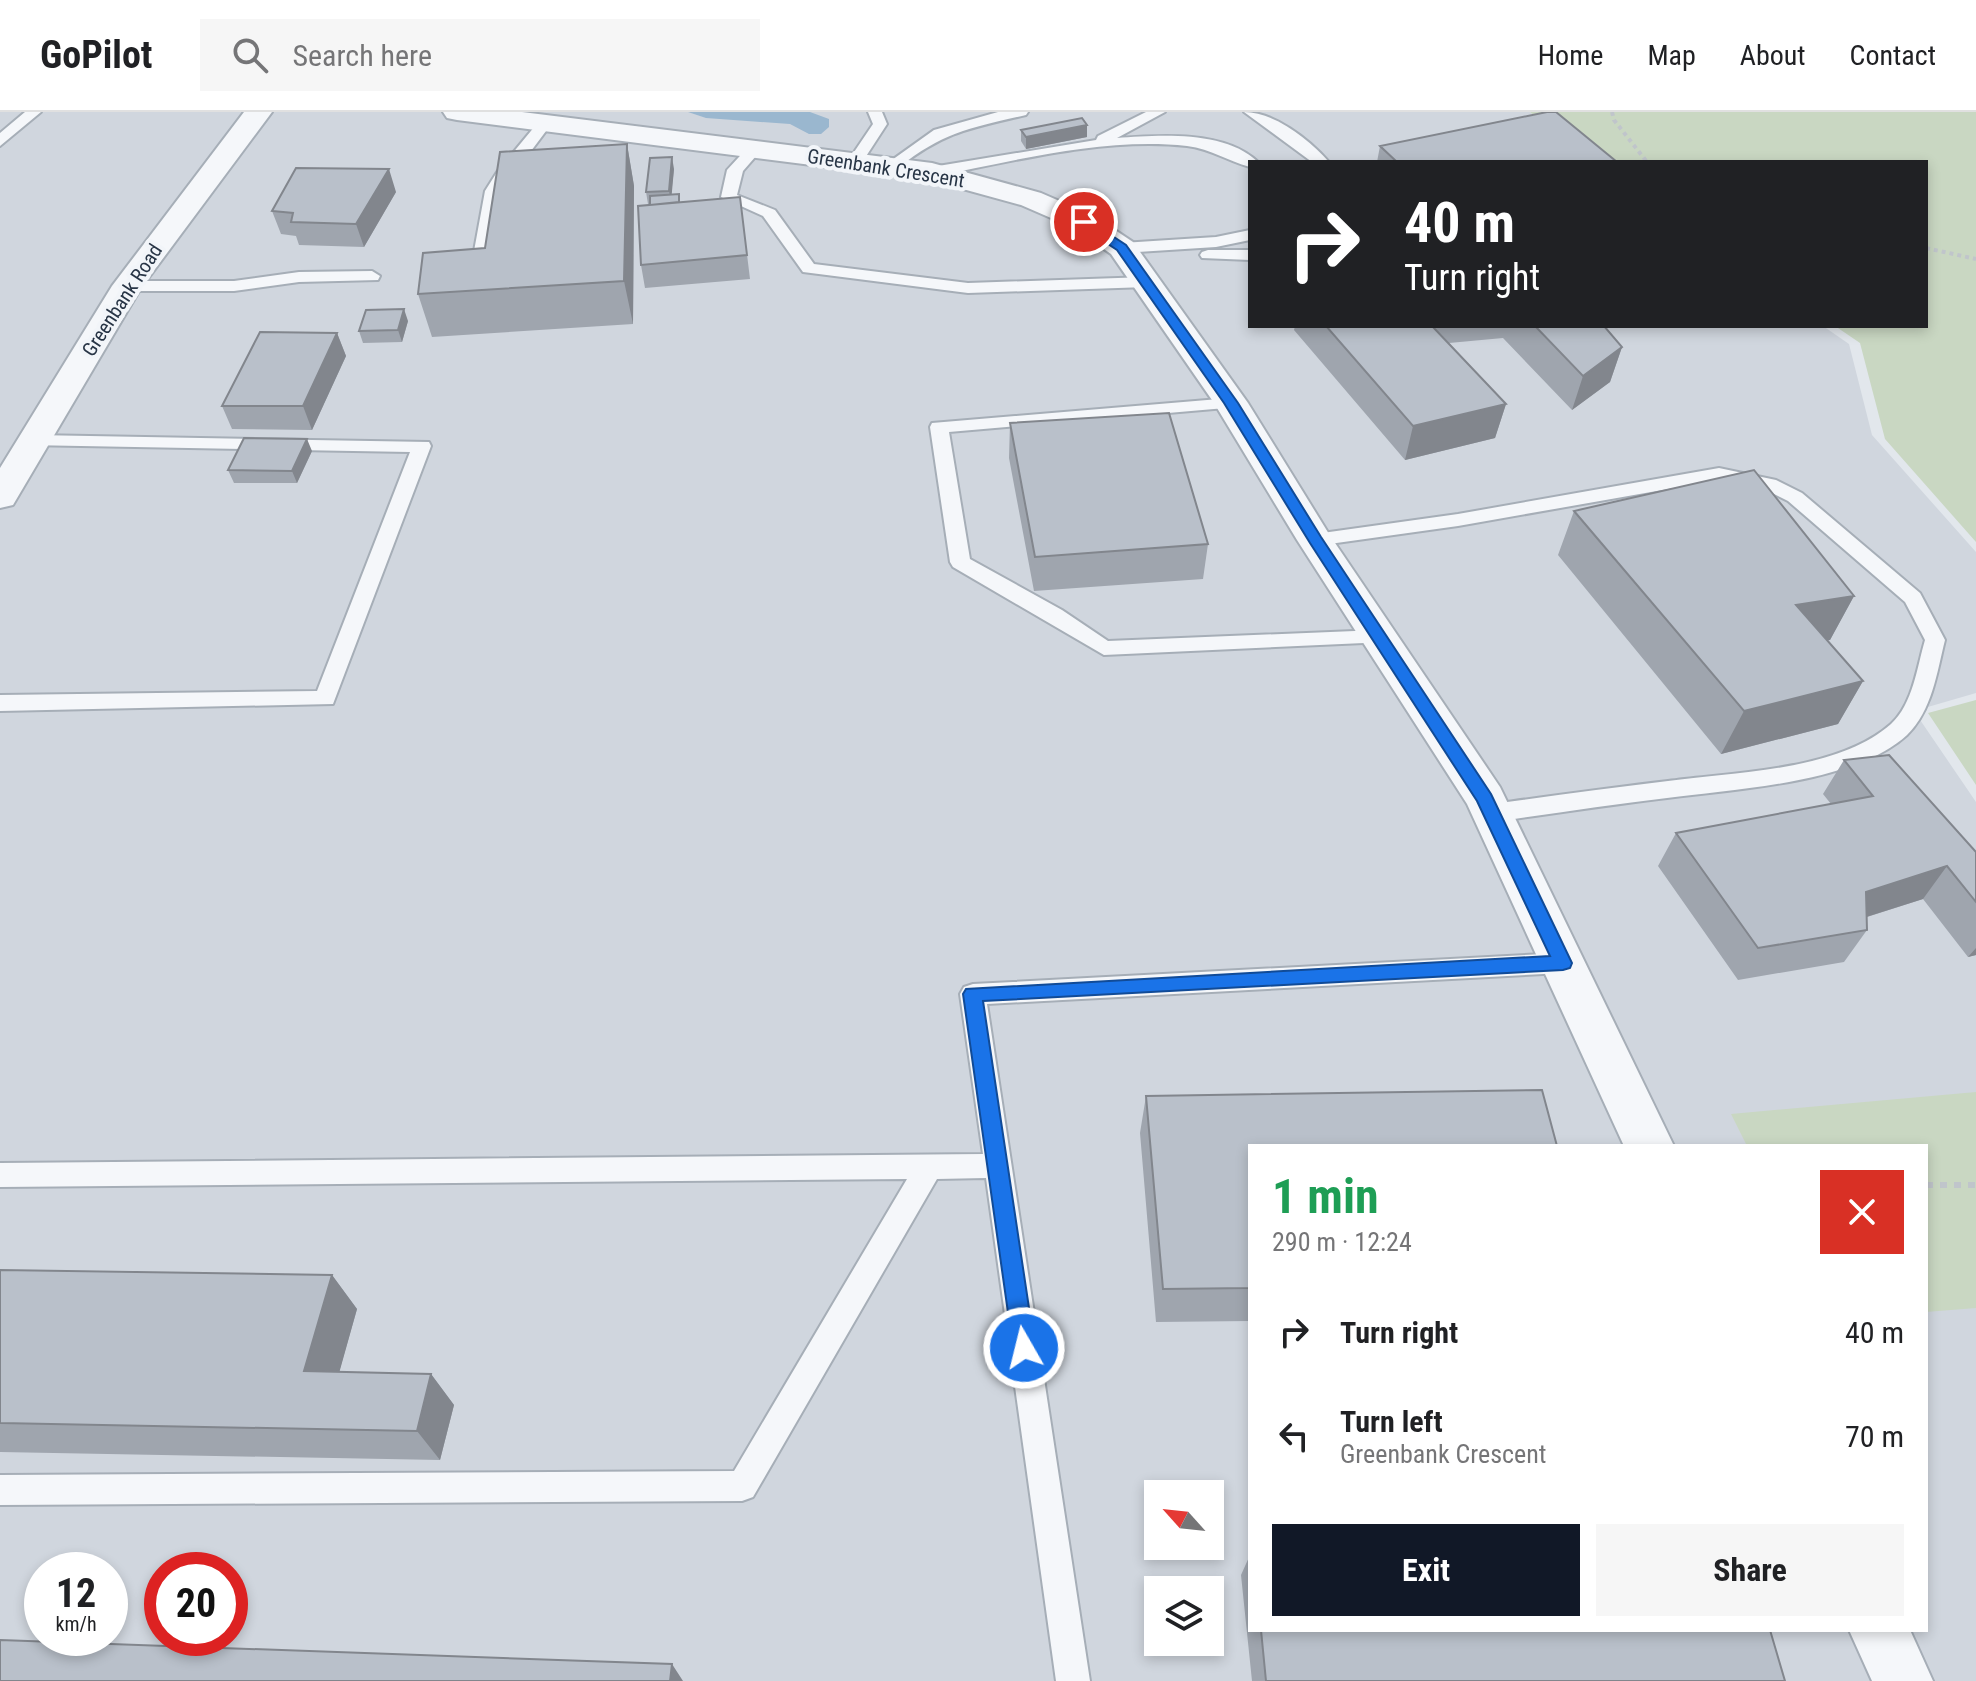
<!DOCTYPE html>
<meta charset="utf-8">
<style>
:root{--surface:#fff;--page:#f6f6f6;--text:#202124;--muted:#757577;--line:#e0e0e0;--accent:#111827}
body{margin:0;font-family:"Roboto Condensed",sans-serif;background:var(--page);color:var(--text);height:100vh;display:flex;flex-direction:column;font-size:30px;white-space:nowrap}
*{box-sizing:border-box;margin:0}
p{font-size:26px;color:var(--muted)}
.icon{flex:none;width:44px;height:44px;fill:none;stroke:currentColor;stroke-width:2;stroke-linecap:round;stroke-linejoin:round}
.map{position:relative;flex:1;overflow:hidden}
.panel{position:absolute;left:1248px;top:1032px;width:680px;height:488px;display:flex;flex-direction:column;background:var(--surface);border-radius:0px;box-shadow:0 4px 12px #0003}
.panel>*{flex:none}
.top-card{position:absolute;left:1248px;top:48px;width:680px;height:168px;border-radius:0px;box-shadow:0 4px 12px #0003;background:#202124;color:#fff;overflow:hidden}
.needle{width:52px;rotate:297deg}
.fabs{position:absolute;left:1144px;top:1368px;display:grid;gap:16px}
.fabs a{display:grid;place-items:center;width:80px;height:80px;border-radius:0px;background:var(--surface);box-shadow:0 4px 12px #0003;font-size:40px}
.speed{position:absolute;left:24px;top:1440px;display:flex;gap:16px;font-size:40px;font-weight:700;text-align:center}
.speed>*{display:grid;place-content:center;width:104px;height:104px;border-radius:50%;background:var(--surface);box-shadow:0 4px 12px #0003;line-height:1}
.speed small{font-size:20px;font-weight:400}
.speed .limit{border:12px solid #d22;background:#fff;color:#111}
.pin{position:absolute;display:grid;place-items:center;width:68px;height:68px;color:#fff;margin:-34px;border:4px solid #fff;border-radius:50%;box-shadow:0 2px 8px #0007}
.me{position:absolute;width:88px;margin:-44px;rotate:352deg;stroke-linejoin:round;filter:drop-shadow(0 0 6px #0008)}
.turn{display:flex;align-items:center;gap:28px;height:168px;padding:0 24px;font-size:36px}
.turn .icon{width:104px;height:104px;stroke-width:2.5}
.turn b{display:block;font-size:56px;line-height:68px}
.round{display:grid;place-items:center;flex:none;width:84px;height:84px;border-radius:0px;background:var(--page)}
.headline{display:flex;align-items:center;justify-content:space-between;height:136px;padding:0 24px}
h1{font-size:48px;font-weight:700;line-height:60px;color:#1e9e55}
.primary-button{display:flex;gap:16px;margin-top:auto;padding:16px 24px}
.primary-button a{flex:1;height:92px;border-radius:0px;background:var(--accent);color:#fff;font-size:32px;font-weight:700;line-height:92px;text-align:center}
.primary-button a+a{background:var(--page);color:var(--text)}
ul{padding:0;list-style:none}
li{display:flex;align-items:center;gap:24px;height:104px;padding:0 24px}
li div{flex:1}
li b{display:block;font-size:30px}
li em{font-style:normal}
header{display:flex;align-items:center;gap:48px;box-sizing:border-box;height:112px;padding:0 40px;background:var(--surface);border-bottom:2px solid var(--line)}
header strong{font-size:38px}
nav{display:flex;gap:44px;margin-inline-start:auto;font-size:28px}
.search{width:560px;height:72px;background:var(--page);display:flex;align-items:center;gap:20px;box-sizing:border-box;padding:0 28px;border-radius:0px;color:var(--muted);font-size:30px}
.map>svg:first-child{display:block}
</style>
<header>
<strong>GoPilot</strong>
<div class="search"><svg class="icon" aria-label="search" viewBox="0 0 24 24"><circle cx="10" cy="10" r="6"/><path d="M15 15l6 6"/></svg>Search here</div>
<nav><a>Home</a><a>Map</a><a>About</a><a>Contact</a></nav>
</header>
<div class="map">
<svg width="1976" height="1569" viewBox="0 0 1976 1569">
<rect width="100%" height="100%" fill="#e2e7ec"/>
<path fill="#d0d6de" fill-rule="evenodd" d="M0,0H1530L1585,50H1250V214H1823L1849,232L1872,323L1976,440V581L1914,599L1976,690V1569H0ZM1250,1034H1926V1518H1250ZM1158,1382H1210V1434H1158ZM42,1458H110V1526H42ZM162,1458H230V1526H162ZM1158,1478H1210V1530H1158Z"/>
<path fill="#c9d7c2" d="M1530,0H1976V430L1885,327L1860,231L1835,214H1926V50H1585Z
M1976,588V673L1928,601Z
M1976,980V1196L1926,1200V1034H1747L1731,1002Z"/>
<path fill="#9ab7cf" d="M688,0H810L829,7V15L821,22H809L790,12L706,6Z"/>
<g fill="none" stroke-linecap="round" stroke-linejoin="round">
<g stroke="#a6aeb7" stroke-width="4">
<path id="service" d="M25,0H41L0,34V21Z
M868,0H882L887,12L861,52H851L848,49L873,12Z
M998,0H1028L1026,3C971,16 945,19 898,56L893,58L885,53L934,18Z
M1146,0H1165L1117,26C1159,23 1225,18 1258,50H1250V55C1227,49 1212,37 1187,34C1103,25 1014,49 932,65L924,60L932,55L1096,28L1098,24Z
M1244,0C1274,0 1309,27 1329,50H1312Z
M545,7L552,11L501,79L486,161L478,166L472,165L470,161L485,79L497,60L540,8Z
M755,31L763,36L743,59L737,83L775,98L814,152L968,171L1147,165L1155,170L1147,175L968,181L803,160L763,104L721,85L727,58L750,33Z
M1250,118V128L1216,135L1122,141L1114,136L1122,131L1216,125Z
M1208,138H1250V148L1202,146L1200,143L1202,140Z
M372,159L380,164L378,168L299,170L234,179H127L119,174L127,169H234L299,160Z
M1231,286L1237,287L1240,291L1237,295L949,320L970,447L1062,498L1108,529L1379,518L1386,520L1389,525L1386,530L1104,543L953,455L950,450L930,315L932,311Z
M34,323L429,330L431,334L333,592L0,599V583L317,579L410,340L27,333L25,329Z
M1719,356L1776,368L1802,381L1920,481L1945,528C1937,560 1932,599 1907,623C1855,671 1736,677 1667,686C1609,693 1550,702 1492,710L1484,707L1480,701L1484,695L1492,692C1551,684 1609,676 1668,669C1735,660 1838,659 1891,612C1913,592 1917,555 1925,528L1905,490L1788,389L1764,377L1719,368L1458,414L1315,434L1305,428L1308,423L1458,402Z
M1563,841L1572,844L1575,851L1572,858L1563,861L987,892L1090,1569H1056L986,1066L937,1067L753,1385L742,1389L0,1393V1363L734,1359L907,1067L0,1075V1051L983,1042L960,882L964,875L973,872Z"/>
</g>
<g stroke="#a6aeb7" stroke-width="4">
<path id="minor" d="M443,0H522L932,51L1041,81L1094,104L1133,130L1248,291L1329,422L1500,675L1674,1034H1624L1467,692L1297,428L1214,291L1111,142L1074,116L1021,93L930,68L457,8L447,6Z
M1849,1518H1910L1933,1569H1872Z"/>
</g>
<g stroke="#a6aeb7" stroke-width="4">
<path id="tertiary" d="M244,0H272L141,176L13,393L0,396V356L112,174Z"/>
</g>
<path stroke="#c0c5cb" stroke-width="4" stroke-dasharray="4 4" stroke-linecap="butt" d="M1612,0L1614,8L1647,50
M1926,136L1976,147"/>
<path stroke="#c0c5cb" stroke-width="6" stroke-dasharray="7 7" stroke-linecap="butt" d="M1926,1073H1976"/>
<use href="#service" fill="#f5f7fa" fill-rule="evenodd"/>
<use href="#minor" fill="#f5f7fa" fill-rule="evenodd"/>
<use href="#tertiary" fill="#f5f7fa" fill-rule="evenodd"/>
</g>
<path fill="#9fa5ae" d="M1087,13V25L1026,37L1021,29V18Z
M627,32L634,74L633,212L432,225L418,182L485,136Z
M1380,34L1617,50H1377Z
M674,57L671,83L679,82L680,90L740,85L750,167L645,176L641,153L650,93L648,92L646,80Z
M396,80L364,135L299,133L296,124L281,122L272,99Z
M408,209L402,230L363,231L359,219Z
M1295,214H1604L1622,235L1610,270L1572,298L1503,226L1449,231L1506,292L1495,326L1405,348L1294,218Z
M337,221L346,244L312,318L232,317L222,294Z
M1010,311L1208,432L1203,467L1034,479L1009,346Z
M312,339L297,371H234L228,358Z
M1574,399L1854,484L1830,528H1827L1863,569L1838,612L1721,642L1558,443Z
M1844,648L1976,740V843L1968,845L1923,787L1867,805V818L1844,850L1738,868L1658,754L1676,721L1831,692L1823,682Z
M1146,984L1250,1034V1209L1156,1210L1140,1021Z
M0,1158L332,1163L357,1197L339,1260L431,1262L454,1293L440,1348L0,1340Z
M1250,1443V1518H1770L1785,1569H1252L1241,1463Z"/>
<path fill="#82868d" d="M1087,13V25L1026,37V25Z
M627,32L634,74L633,212L624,169Z
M672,45L674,57L671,90L669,79Z
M389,57L396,80L364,135L356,112Z
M404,197L408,209L402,230L398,218Z
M337,221L346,244L312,318L303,294Z
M1622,235L1610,270L1572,298L1583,264Z
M1506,292L1495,326L1405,348L1413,314Z
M307,327L312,339L297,371L292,359Z
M1854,484L1830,528L1773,537L1796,493Z
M1863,569L1838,612L1721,642L1744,599Z
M1947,754L1923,787L1844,812L1866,780Z
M1976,836V843L1968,845Z
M332,1163L357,1197L331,1290L304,1259Z
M431,1262L454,1293L440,1348L417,1319Z
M672,1552L683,1569H670Z"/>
<path fill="#b9c0ca" stroke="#82868d" stroke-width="2" d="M1547,0H1556L1617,50H1397L1380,34Z
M1082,6L1087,13L1026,25L1021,18Z
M627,32L624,169L418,182L423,141L485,136L500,40Z
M672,45L669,79L646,80L650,46Z
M296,56L389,57L356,112L291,110L293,101L272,99Z
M679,82V90L650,93V84Z
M740,85L747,143L641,153L638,94Z
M404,197L398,218L359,219L366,198Z
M1326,214H1432L1506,292L1413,314Z
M1535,214H1604L1622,235L1583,264Z
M260,220L337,221L303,294H222Z
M1169,301L1208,432L1035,445L1010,311Z
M244,326L307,327L292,359L228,358Z
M1754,358L1854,484L1796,493L1863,569L1744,599L1574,399Z
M1889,643L1976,740V790L1947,754L1866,780L1867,818L1758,836L1676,721L1873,684L1844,648Z
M1542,978L1557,1034H1250V1176L1163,1177L1146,984Z
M0,1158L332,1163L304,1259L431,1262L417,1319L0,1311Z
M1261,1518H1770L1785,1569H1266Z
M0,1528L672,1552L670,1569H0Z"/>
<path fill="#1a73e8" stroke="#114b97" stroke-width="2" d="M1079,108H1088L1126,133L1238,291L1321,425L1491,682L1572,851L1570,856L1563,858L983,889L1035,1236L1032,1243L1024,1246L1016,1243L1013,1236L963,882L966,877L1550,844L1477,689L1310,431L1224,291L1117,138L1079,113Z"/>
<g text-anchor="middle" stroke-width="8" stroke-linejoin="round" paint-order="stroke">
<g font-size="20" fill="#283546" stroke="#f2f5f9">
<text transform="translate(886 56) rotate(9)" y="7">Greenbank Crescent</text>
<text transform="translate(122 188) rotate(-57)" y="7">Greenbank Road</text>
</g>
</g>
</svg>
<div class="fabs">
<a><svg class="needle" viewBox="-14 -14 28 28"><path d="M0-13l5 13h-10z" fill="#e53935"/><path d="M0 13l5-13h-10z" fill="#757577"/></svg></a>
<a><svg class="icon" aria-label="layers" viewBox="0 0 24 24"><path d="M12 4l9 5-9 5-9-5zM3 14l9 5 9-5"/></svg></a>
</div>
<div class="speed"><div>12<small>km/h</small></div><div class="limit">20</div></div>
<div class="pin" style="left:1084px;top:110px;background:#d93025"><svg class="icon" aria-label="arrive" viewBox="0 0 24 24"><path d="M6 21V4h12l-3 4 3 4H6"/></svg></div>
<svg class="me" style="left:1024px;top:1236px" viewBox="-20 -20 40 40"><circle r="17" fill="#1a73e8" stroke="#fff" stroke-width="3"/><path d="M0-11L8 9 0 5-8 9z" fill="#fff"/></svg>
<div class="top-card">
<div class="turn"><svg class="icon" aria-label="right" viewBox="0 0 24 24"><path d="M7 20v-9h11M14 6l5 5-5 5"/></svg><div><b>40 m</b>Turn right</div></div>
</div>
<section class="panel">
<div class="headline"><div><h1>1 min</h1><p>290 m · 12:24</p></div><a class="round" style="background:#d93025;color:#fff"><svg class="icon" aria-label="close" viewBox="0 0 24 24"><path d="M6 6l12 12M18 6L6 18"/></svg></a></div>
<ul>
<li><svg class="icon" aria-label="right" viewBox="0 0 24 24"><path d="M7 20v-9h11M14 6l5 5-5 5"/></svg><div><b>Turn right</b></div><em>40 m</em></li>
<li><svg class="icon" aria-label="left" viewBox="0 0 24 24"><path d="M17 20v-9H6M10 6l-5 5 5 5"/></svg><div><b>Turn left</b><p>Greenbank Crescent</p></div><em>70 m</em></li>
</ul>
<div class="primary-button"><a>Exit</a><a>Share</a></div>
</section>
</div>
